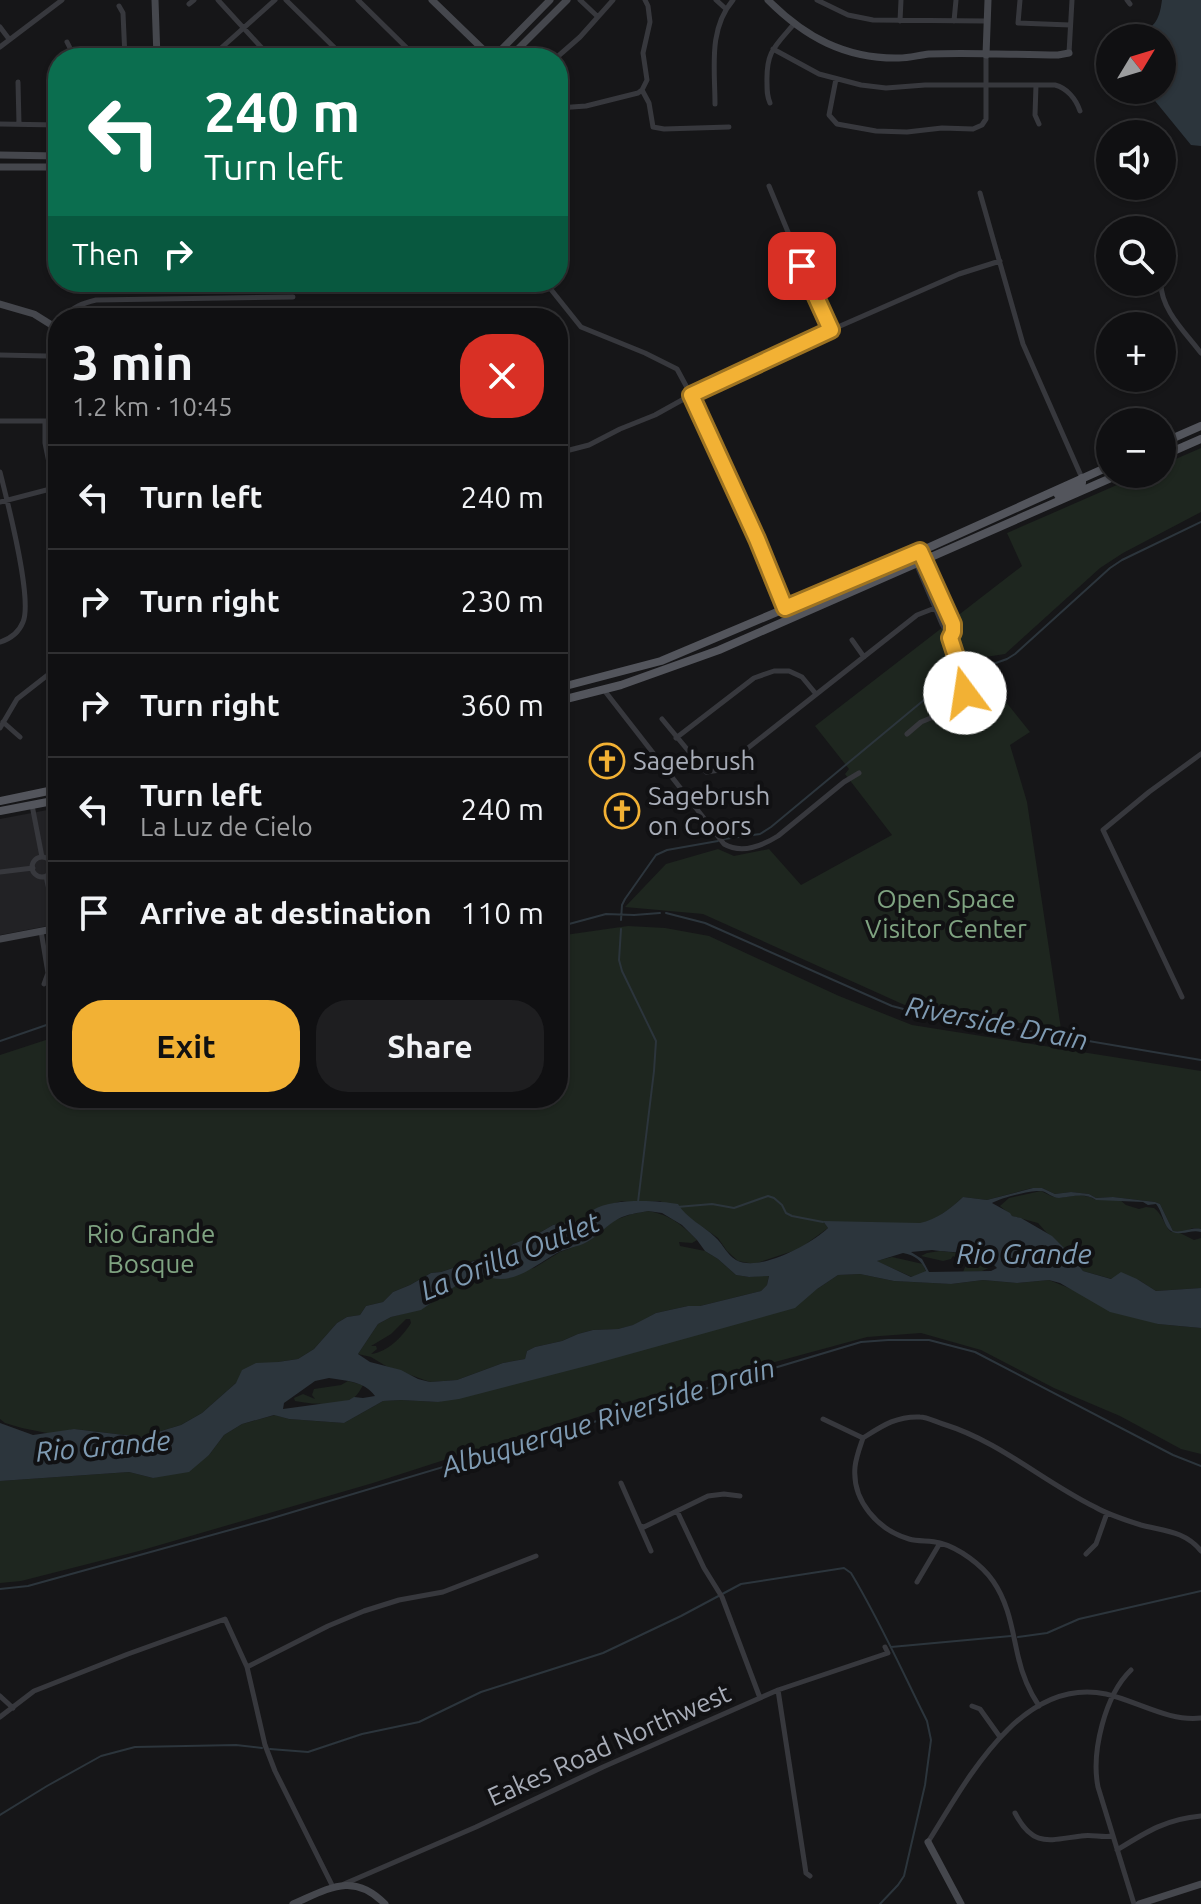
<!DOCTYPE html>
<meta charset="utf-8">
<style>
:root{--surface:#101012;--page:#1e1e20;--text:#f1f3f6;--muted:#9c9d9f;--line:#303032;--accent:#f2b134}
body{margin:0;font-family:Ubuntu,sans-serif;background:var(--page);color:var(--text);height:100vh;display:flex;flex-direction:column;font-size:30px;white-space:nowrap}
*{box-sizing:border-box;margin:0}
p{font-size:26px;color:var(--muted)}
.icon{flex:none;width:44px;height:44px;fill:none;stroke:currentColor;stroke-width:2;stroke-linecap:round;stroke-linejoin:round}
.map{position:relative;flex:1;overflow:hidden}
.details{position:absolute;left:48px;top:308px;width:520px;height:800px;display:flex;flex-direction:column;background:var(--surface);border-radius:32px;box-shadow:0 2px 6px #0004,0 0 0 2px var(--line)}
.details>*{flex:none}
.banner{position:absolute;left:48px;top:48px;width:520px;height:244px;border-radius:32px;box-shadow:0 2px 6px #0004,0 0 0 2px var(--line);background:#0b6e4f;color:#fff;overflow:hidden}
.needle{width:52px;rotate:52deg}
.tools{position:absolute;left:1096px;top:24px;display:grid;gap:16px}
.tools a{display:grid;place-items:center;width:80px;height:80px;border-radius:50%;background:var(--surface);box-shadow:0 2px 6px #0004,0 0 0 2px var(--line);font-size:40px}
.pin{position:absolute;display:grid;place-items:center;width:68px;height:68px;color:#fff;margin:-34px;border-radius:16px;box-shadow:0 4px 12px #0006}
.me{position:absolute;width:88px;margin:-44px;rotate:346deg;stroke-linejoin:round;filter:drop-shadow(0 0 6px #0008)}
.turn{display:flex;align-items:center;gap:28px;height:168px;padding:0 24px;font-size:36px}
.turn .icon{width:104px;height:104px;stroke-width:2.5}
.turn b{display:block;font-size:56px;line-height:68px}
.then{display:flex;align-items:center;height:76px;padding:0 24px;background:#0003;gap:16px;font-size:30px}
.round{display:grid;place-items:center;flex:none;width:84px;height:84px;border-radius:32px;background:var(--page)}
.summary{display:flex;align-items:center;justify-content:space-between;height:136px;padding:0 24px}
h1{font-size:48px;font-weight:700;line-height:60px}
.primary-button{display:flex;gap:16px;margin-top:auto;padding:16px 24px}
.primary-button a{flex:1;height:92px;border-radius:32px;background:var(--accent);color:#111;font-size:32px;font-weight:700;line-height:92px;text-align:center}
.primary-button a+a{background:var(--page);color:var(--text)}
ul{padding:0;list-style:none}
li{display:flex;align-items:center;gap:24px;height:104px;padding:0 24px;border-top:2px solid var(--line)}
li div{flex:1}
li b{display:block;font-size:30px}
li em{font-style:normal}
.map>svg:first-child{display:block}
</style>
<div class="map">
<svg width="1201" height="1904" viewBox="0 0 1201 1904">
<rect width="100%" height="100%" fill="#161618"/>
<path fill="#222225" d="M58,808V924L0,935V819Z"/>
<path fill="#1e261f" fill-rule="evenodd" d="M1201,448V512L1123,553L1100,568L1005,654L979,658L986,677L1030,732L1010,745L1027,802L1061,1029L909,1007L703,914L625,907L666,864L718,849L734,856L769,849L801,885L892,835L845,774L849,769L815,726L1022,566L1007,533L1142,474H1162V465Z
M628,926L665,928L709,936L839,996L912,1025L1201,1071V1229L1193,1228L1180,1233L1194,1240L1201,1238V1288L1156,1291L1137,1279H1112L1083,1271L1068,1252L1046,1232L1038,1223L1012,1216L1000,1206L1009,1198L1041,1191L1051,1196L1058,1198L1079,1195L1090,1197L1096,1200H1120L1126,1205L1139,1209L1146,1207L1154,1208C1163,1215 1164,1225 1171,1232H1179L1173,1231L1160,1204L1155,1202L1113,1197L1096,1198L1089,1194L1071,1192L1055,1194L1042,1188H1032L987,1200L963,1197C950,1209 937,1220 920,1224L824,1222L828,1228L799,1249L754,1264L738,1261L727,1251L718,1238L684,1214L660,1201L632,1203L622,1201L608,1205L591,1211L584,1220L553,1225L534,1236L513,1244L507,1249L441,1272L431,1273L410,1285L393,1292L383,1302L366,1306L360,1315L347,1317L337,1323L314,1349L298,1359L278,1362L236,1383L202,1413L181,1425L141,1437L74,1429L52,1434L22,1428L5,1423L0,1419V1055L58,1036V1098H558V936Z
M648,1211C671,1215 682,1225 697,1240L692,1243L679,1242L680,1246L705,1251L718,1259L736,1275L749,1277L769,1275L767,1285L761,1291L700,1306H688L656,1313L634,1325L618,1329L593,1330L578,1334L562,1341L535,1347L527,1351L525,1359L503,1363L457,1380L430,1382L386,1366L371,1357L358,1354L378,1324L391,1317L421,1309L460,1283L467,1284L483,1275L534,1268L560,1252L587,1242L615,1220L632,1214ZM406,1319H410L411,1323C402,1337 388,1352 371,1354L377,1349L376,1346H371L391,1334Z
M940,1251L968,1254L992,1262L991,1267L982,1271L963,1272L966,1265L964,1262L953,1256L951,1259L943,1261L921,1256L927,1253Z
M892,1257L923,1264L926,1272L912,1277L876,1261Z
M860,1274L894,1281L951,1284L983,1280L1017,1283L1049,1280L1158,1324L1201,1328V1454L1181,1449L1120,1416L1054,1388L981,1350L921,1333L867,1337L612,1406L373,1483L139,1551L21,1581L0,1583V1481L129,1472L153,1478L209,1455L224,1435L242,1424L275,1415L289,1419L344,1423L383,1401L401,1400L438,1402L817,1289L838,1275Z
M348,1381L363,1385C360,1391 356,1398 349,1400C335,1406 309,1404 295,1401L294,1398L303,1394L315,1399L312,1395L314,1389L341,1385Z"/>
<path fill="#2c353c" fill-rule="evenodd" d="M1162,0H1201V146L1191,145L1151,96L1128,92V90H1162V38H1135C1154,26 1159,23 1162,0Z
M1033,1188H1042L1055,1194L1071,1192L1089,1194L1096,1198L1113,1197L1155,1202L1160,1204L1173,1231C1183,1233 1190,1227 1201,1229V1232C1193,1230 1189,1233 1181,1233C1163,1235 1165,1215 1156,1204L1148,1205L1143,1202L1096,1200C1084,1192 1072,1197 1059,1198C1052,1198 1048,1192 1041,1191C1031,1190 1000,1198 992,1203L1010,1213L1012,1216L1021,1218L1052,1236L1068,1252L1083,1271L1111,1279L1121,1272L1137,1279L1156,1291L1201,1288V1328L1158,1324L1110,1312L1060,1283L1049,1280L1017,1283L983,1280L951,1284L894,1281L860,1274L838,1275L817,1289L795,1308L594,1364L459,1399L438,1402L401,1400L383,1401L344,1423L289,1419L274,1415L242,1424L224,1435L209,1455L189,1472L153,1478L129,1472L0,1481V1423L33,1435L74,1429L141,1437L181,1425L202,1413L236,1383L242,1370L256,1363L278,1362L298,1359L314,1349L337,1323L347,1317L360,1315L366,1306L383,1302L393,1292L410,1285L431,1273L441,1272L507,1250L513,1244L534,1236L553,1225L584,1220C586,1218 590,1212 593,1210C611,1198 657,1200 678,1204C687,1219 703,1225 715,1237C723,1244 727,1255 736,1260C759,1273 811,1244 828,1228L823,1221L920,1223C936,1220 950,1209 963,1197L987,1200ZM648,1211L662,1213L682,1225L697,1240L705,1251L718,1259L736,1275L749,1277L769,1276L767,1285L761,1291L700,1306H688L656,1313L633,1325L618,1329L593,1330L578,1334L562,1341L535,1347L527,1351L525,1359L503,1363L457,1380L430,1382L418,1379L401,1370L370,1362L358,1354L378,1324L391,1317L421,1310L460,1283L467,1284L483,1275C512,1288 533,1266 557,1253C567,1248 578,1247 587,1242C598,1236 607,1225 618,1219C627,1214 638,1213 648,1211ZM932,1250C952,1253 983,1251 997,1268L991,1271L929,1272L922,1259L911,1252ZM903,1253C915,1255 922,1261 926,1271L911,1277L877,1261ZM329,1378C347,1381 364,1381 375,1396L363,1398L354,1397L349,1400L283,1409L284,1403L315,1381Z"/>
<g fill="none" stroke-linecap="round" stroke-linejoin="round">
<path stroke="#2c353c" stroke-width="2" d="M724,839L760,834L771,827L948,680L1007,659L1015,654L1110,568L1122,560L1201,522
M666,913L705,923L892,1006L911,1011L1201,1060
M621,920L622,905L625,899L656,855L667,850L718,841
M558,927L606,914L634,915L660,913
M621,929L619,960L622,971L656,1041L654,1071L638,1202
M0,1041L58,1021
M677,1207L712,1204L734,1208L768,1196L774,1198L782,1205L786,1213L792,1216L823,1222
M0,1589L28,1586L266,1520L861,1342L888,1340H929L975,1352L1173,1455L1201,1466
M1018,1637L1047,1633L1079,1619L1201,1591
M891,1647L1011,1636
M270,1749L308,1752L362,1734L419,1722L481,1692L603,1653L681,1616L741,1584L844,1568L851,1573C880,1621 902,1671 927,1721L931,1740L925,1785L904,1876L898,1885L880,1904
M0,1815L47,1786L101,1756L135,1747L236,1745L262,1748"/>
<path stroke="#37383d" stroke-width="5" d="M218,0L271,58
M286,0L345,58
M358,0L417,58
M580,0L597,16
M645,0L648,6L650,22L643,53L647,80L642,90L649,103L653,127L664,129L729,127
M716,0L726,9
M817,0L848,15L873,20L986,21
M1020,0L1018,23L1070,25
M1127,0L1130,4
M189,4L194,0
M119,6L123,13L125,58
M900,21L901,0
M954,21L956,0
M0,27L9,39
M67,42L73,54V58
M0,47L62,0
M773,49L819,74L861,85L886,88L925,85H1055C1067,88 1076,99 1080,111
M1069,53L1072,0
M210,58L275,0
M556,58L580,37L613,0
M836,79L829,115L837,124L876,131L907,132L942,128L973,129L982,125L986,119V55
M18,82L19,124
M1036,85L1035,115L1039,124
M770,103C767,96 767,91 767,83C766,52 774,47 794,24
M715,104C715,69 708,29 733,0
M558,108L586,106L638,93L642,90
M0,124L58,125
M769,186L802,266L831,330
M980,193L1023,344L1082,478
M1162,271L1164,256
M545,282L581,327L645,353L677,369L691,395L757,539L785,608
M1161,282C1160,309 1186,333 1201,353
M64,318C72,307 83,303 96,300L293,297
M0,355L46,356L58,354
M0,421H58
M45,421V443L58,507
M558,453L589,445L620,429L655,415L691,395L831,330L959,274L1000,261
M0,472C7,500 33,599 23,622C19,632 10,639 0,642
M0,502L58,487
M923,558L953,624V632L951,637
M852,640L864,657
M604,690L724,844C741,854 762,846 778,836L844,782L859,773
M51,709L58,704
M662,719L706,772L720,770L917,615L935,608
M3,722L20,737
M0,728L17,699L58,667
M907,734L921,722L955,708L961,702L965,693L964,681L950,638L942,624L916,563
M676,738L754,678L774,671H789L802,677L816,694
M32,805L42,857
M32 867a10 10 0 1 1 20 0a10 10 0 1 1-20 0Z
M0,872L33,868
M46,876L57,928
M41,931L48,973L44,984
M1182,997L1103,830L1149,792L1201,754
M823,1419L863,1438
M863,1438C882,1426 896,1416 920,1417C927,1417 936,1422 943,1424C1001,1442 1042,1481 1095,1507C1109,1515 1125,1520 1141,1525C1164,1531 1185,1531 1201,1551
M863,1438C860,1447 856,1457 855,1467C852,1501 878,1530 909,1539C919,1542 930,1540 940,1543C959,1548 982,1565 993,1581C1009,1604 1012,1630 1018,1656C1022,1674 1029,1691 1039,1706
M621,1483L651,1551
M677,1511L704,1568L722,1597L760,1698
M640,1526L644,1527L708,1496L724,1494L740,1496
M1086,1554L1096,1544L1107,1513
M917,1582L940,1543
M247,1667L328,1626L364,1611L399,1600L443,1592L536,1556
M1131,1670C1105,1695 1091,1752 1098,1787L1134,1904
M778,1690L806,1873L810,1876
M0,1696L13,1708
M972,1706L980,1709L1000,1737
M0,1717L34,1691L128,1654L225,1619L247,1667L265,1745L275,1771L333,1887
M1015,1813C1033,1848 1049,1840 1081,1836C1092,1834 1102,1838 1113,1836
M928,1842C966,1782 1020,1676 1106,1694C1137,1701 1169,1722 1201,1718
M1117,1850C1146,1832 1166,1819 1201,1816
M344,1884L476,1827L603,1767L778,1690L888,1653L885,1647"/>
<path stroke="#45474d" stroke-width="7" d="M155,0L157,58
M432,0L492,58
M768,0C805,37 845,59 899,58C909,58 919,55 929,54C972,52 1016,55 1058,55L1069,53
M986,55L988,0
M493,58L550,0
M509,58L567,0
M0,155L58,156
M0,167H58
M0,304L34,314L58,329
M0,939L58,928
M928,1842L961,1904
M293,1904C328,1889 353,1871 385,1904
M1139,1904L1201,1884"/>
<path stroke="#53555c" stroke-width="8" d="M1162,443L1201,426
M1162,456L1201,439
M1058,495L1079,485L1082,483V478
M558,688L661,661L912,555L1110,466
M558,701L621,685L719,650L1120,474
M0,801L58,789
M0,811L58,800"/>
</g>
<g fill="none" stroke-linecap="round" stroke-linejoin="round">
<g stroke="#9d7322" stroke-width="20">
<path id="route" d="M802,266L831,330L691,395L757,539L785,608L920,551L953,624V632L950,638L964,681L965,693"/>
</g>
<use href="#route" stroke="#f2b134" stroke-width="14"/>
</g>
<defs>
<g id="church-ring" transform="scale(1.8)"><circle r="9.5" fill="#111113" stroke="#f2b134" stroke-width="1.5"/><path d="M-1.2-6h2.4v3.5h3.3v2.4h-3.3V6h-2.4V-.1h-3.3v-2.4h3.3Z" fill="#f2b134"/></g>
</defs>
<g fill-rule="evenodd">
<use href="#church-ring" x="607" y="761"/>
<use href="#church-ring" x="622" y="811"/>
</g>
<g text-anchor="middle" stroke-width="8" stroke-linejoin="round" paint-order="stroke">
<g font-size="26" fill="#a8adb8" stroke="#111113" text-anchor="start">
<text x="633" y="770">Sagebrush</text>
<text x="648" y="805">Sagebrush<tspan x="648" dy="30">on Coors</tspan></text>
</g>
<g font-size="26" fill="#7fa381" stroke="#111113">
<text x="946" y="908">Open Space<tspan x="946" dy="30">Visitor Center</tspan></text>
<text x="151" y="1243">Rio Grande<tspan x="151" dy="30">Bosque</tspan></text>
</g>
<g font-size="26" fill="#a8adb8" stroke="#111113">
<text transform="translate(609 1745) rotate(-24)" y="9">Eakes Road Northwest</text>
</g>
<g font-size="28" font-style="italic" fill="#7f9bb3" stroke="#111113">
<text transform="translate(997 1023) rotate(11)" y="10">Riverside Drain</text>
<text x="1024" y="1264">Rio Grande</text>
<text transform="translate(510 1256) rotate(-22)" y="10">La Orilla Outlet</text>
<text transform="translate(608 1417) rotate(-17)" y="10">Albuquerque Riverside Drain</text>
<text transform="translate(103 1446) rotate(-5)" y="10">Rio Grande</text>
</g>
</g>
</svg>
<div class="tools">
<a><svg class="needle" viewBox="-14 -14 28 28"><path d="M0-13l5 13h-10z" fill="#e53935"/><path d="M0 13l5-13h-10z" fill="#9c9d9f"/></svg></a>
<a><svg class="icon" aria-label="sound" viewBox="0 0 24 24"><path d="M4 9h4l5-4v14l-5-4H4zM17 9q2 3 0 6"/></svg></a>
<a><svg class="icon" aria-label="search" viewBox="0 0 24 24"><circle cx="10" cy="10" r="6"/><path d="M15 15l6 6"/></svg></a>
<a>+</a>
<a>−</a>
</div>
<div class="pin" style="left:802px;top:266px;background:#d93025"><svg class="icon" aria-label="arrive" viewBox="0 0 24 24"><path d="M6 21V4h12l-3 4 3 4H6"/></svg></div>
<svg class="me" style="left:965px;top:693px" viewBox="-20 -20 40 40"><circle r="19" fill="#fff"/><path d="M0-13L10 11 0 6-10 11z" fill="#f2b134"/></svg>
<div class="banner">
<div class="turn"><svg class="icon" aria-label="left" viewBox="0 0 24 24"><path d="M17 20v-9H6M10 6l-5 5 5 5"/></svg><div><b>240 m</b>Turn left</div></div>
<div class="then">Then<svg class="icon" aria-label="right" viewBox="0 0 24 24"><path d="M7 20v-9h11M14 6l5 5-5 5"/></svg></div>
</div>
<section class="details">
<div class="summary"><div><h1>3 min</h1><p>1.2 km · 10:45</p></div><a class="round" style="background:#d93025;color:#fff"><svg class="icon" aria-label="close" viewBox="0 0 24 24"><path d="M6 6l12 12M18 6L6 18"/></svg></a></div>
<ul>
<li><svg class="icon" aria-label="left" viewBox="0 0 24 24"><path d="M17 20v-9H6M10 6l-5 5 5 5"/></svg><div><b>Turn left</b></div><em>240 m</em></li>
<li><svg class="icon" aria-label="right" viewBox="0 0 24 24"><path d="M7 20v-9h11M14 6l5 5-5 5"/></svg><div><b>Turn right</b></div><em>230 m</em></li>
<li><svg class="icon" aria-label="right" viewBox="0 0 24 24"><path d="M7 20v-9h11M14 6l5 5-5 5"/></svg><div><b>Turn right</b></div><em>360 m</em></li>
<li><svg class="icon" aria-label="left" viewBox="0 0 24 24"><path d="M17 20v-9H6M10 6l-5 5 5 5"/></svg><div><b>Turn left</b><p>La Luz de Cielo</p></div><em>240 m</em></li>
<li><svg class="icon" aria-label="arrive" viewBox="0 0 24 24"><path d="M6 21V4h12l-3 4 3 4H6"/></svg><div><b>Arrive at destination</b></div><em>110 m</em></li>
</ul>
<div class="primary-button"><a>Exit</a><a>Share</a></div>
</section>
</div>
